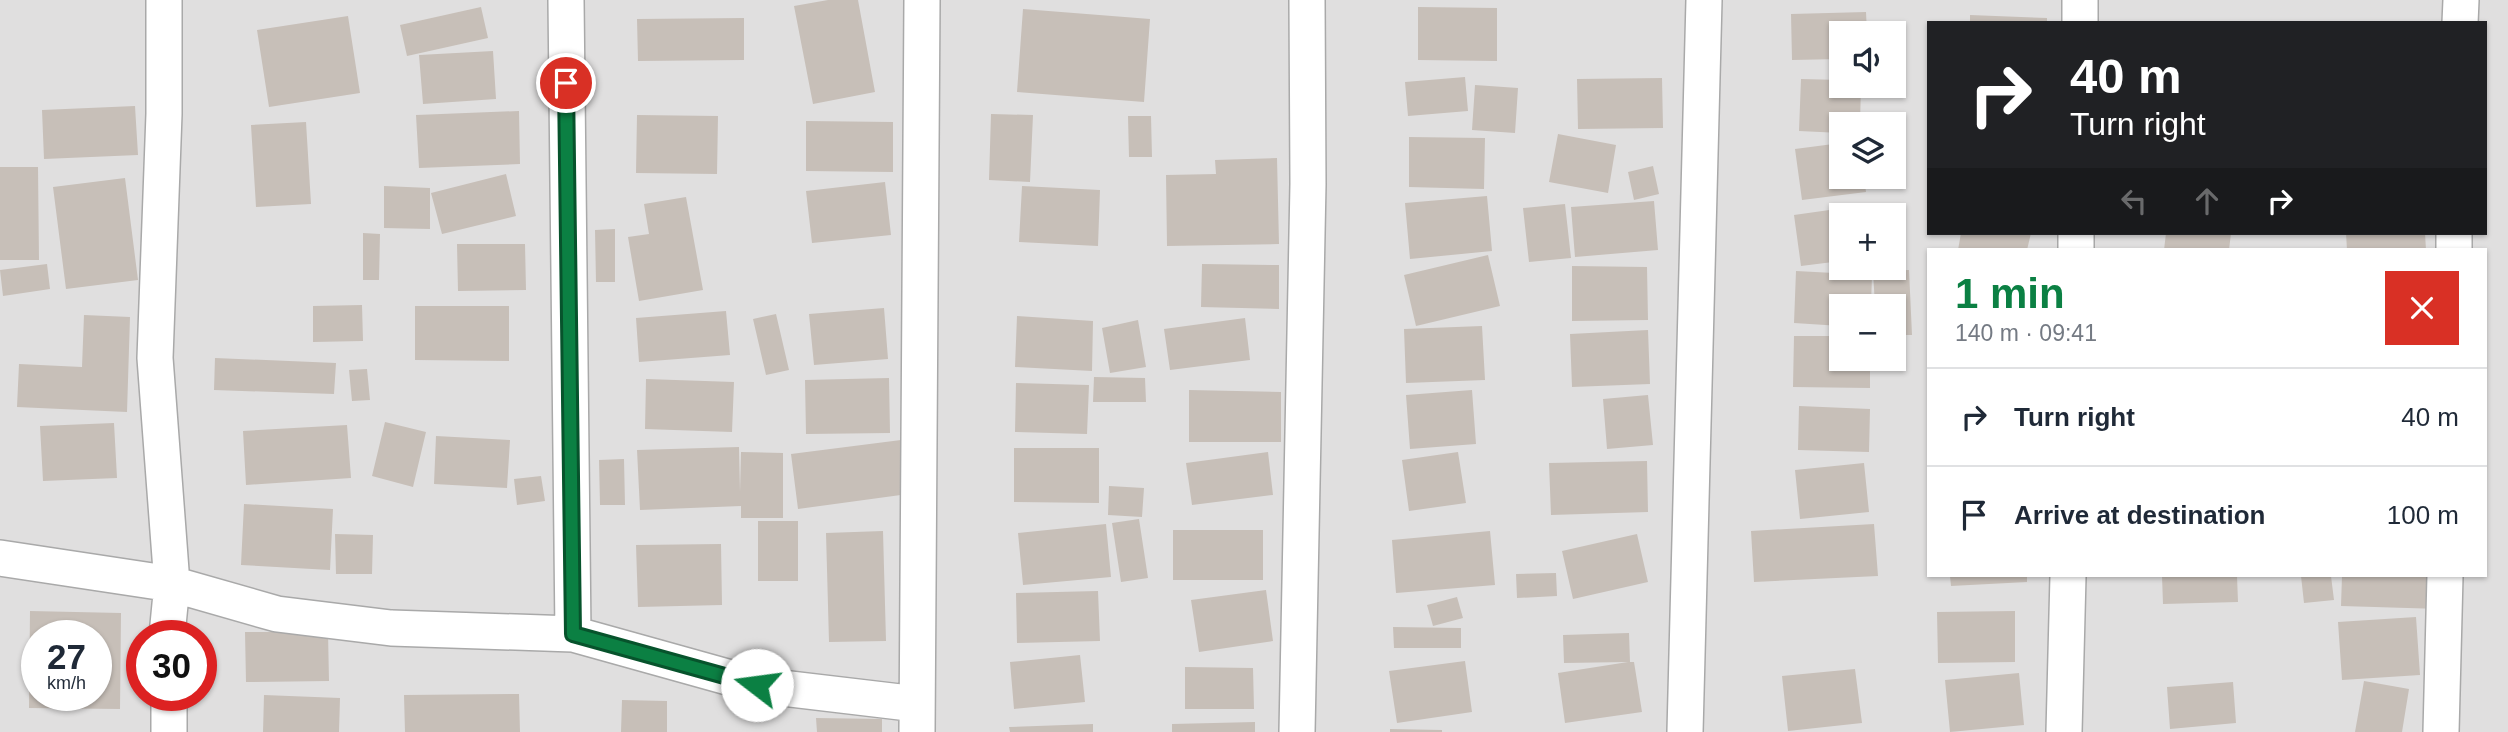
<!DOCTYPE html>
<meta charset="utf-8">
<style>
:root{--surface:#fff;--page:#f6f6f7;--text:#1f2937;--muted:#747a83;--line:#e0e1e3;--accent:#0b8043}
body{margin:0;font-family:Arial,sans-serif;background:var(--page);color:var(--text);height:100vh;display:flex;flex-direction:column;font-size:26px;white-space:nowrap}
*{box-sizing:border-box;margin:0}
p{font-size:23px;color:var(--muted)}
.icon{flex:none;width:38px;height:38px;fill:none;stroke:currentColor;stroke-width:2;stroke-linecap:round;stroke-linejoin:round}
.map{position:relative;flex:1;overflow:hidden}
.panel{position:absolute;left:1927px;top:248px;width:560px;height:329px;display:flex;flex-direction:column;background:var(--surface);border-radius:0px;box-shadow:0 2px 5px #0004}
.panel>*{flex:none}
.banner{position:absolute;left:1927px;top:21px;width:560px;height:214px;border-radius:0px;box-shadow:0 2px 5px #0004;background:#202124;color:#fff;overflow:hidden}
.fabs{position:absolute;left:1829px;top:21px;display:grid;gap:14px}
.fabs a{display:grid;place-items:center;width:77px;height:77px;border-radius:0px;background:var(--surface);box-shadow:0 2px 5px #0004;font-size:35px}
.speed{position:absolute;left:21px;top:620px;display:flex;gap:14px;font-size:35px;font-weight:700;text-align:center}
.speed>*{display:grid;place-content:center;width:91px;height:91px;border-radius:50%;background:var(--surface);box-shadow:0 2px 5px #0004;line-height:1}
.speed small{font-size:18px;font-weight:400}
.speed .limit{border:10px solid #d22;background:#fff;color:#111}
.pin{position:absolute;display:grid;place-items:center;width:60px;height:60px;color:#fff;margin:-30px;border:4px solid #fff;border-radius:50%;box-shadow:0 2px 7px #0007}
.me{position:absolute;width:77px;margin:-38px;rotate:285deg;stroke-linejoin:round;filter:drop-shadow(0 0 5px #0008)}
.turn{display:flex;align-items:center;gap:24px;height:147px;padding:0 28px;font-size:32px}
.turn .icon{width:91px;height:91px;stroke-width:2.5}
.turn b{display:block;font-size:49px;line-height:60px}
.lanes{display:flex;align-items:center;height:66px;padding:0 28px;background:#0003;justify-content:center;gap:35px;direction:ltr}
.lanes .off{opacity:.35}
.round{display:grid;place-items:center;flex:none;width:74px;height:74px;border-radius:0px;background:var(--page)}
.overview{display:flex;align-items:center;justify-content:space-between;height:119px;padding:0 28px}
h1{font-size:42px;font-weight:800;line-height:52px;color:var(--accent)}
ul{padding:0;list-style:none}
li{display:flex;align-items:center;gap:21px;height:98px;padding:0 28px;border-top:2px solid var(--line)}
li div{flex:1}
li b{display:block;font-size:26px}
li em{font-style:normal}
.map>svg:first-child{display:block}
</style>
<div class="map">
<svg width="2508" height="732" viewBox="0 0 2508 732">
<rect width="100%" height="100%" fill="#f2efe9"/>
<path fill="#e0dfdf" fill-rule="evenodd" d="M0,0H2508V732H0ZM1928,23H2485V233H1928ZM1841,33H1894V86H1841ZM1841,124H1894V177H1841ZM1841,215H1894V268H1841ZM1928,250H2485V576H1928ZM1841,306H1894V359H1841ZM37,635H96V695H37ZM142,635H201V695H142Z"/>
<path fill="#c7bfb8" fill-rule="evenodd" d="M828,0H858L875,92L813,104L794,6Z
M481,7L488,38L407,56L400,25Z
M1418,7L1497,8V61L1418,60Z
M1023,9L1150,19L1144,102L1017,92Z
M1866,12L1867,33H1841V59L1792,60L1791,14Z
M1970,15L2047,18V23H1970Z
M348,16L360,93L269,107L257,30Z
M744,18V60L638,61L637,19Z
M493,51L496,99L423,104L419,55Z
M1465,77L1468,111L1408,116L1405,82Z
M1662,78L1663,128L1578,129L1577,79Z
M1801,79L1841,80V86H1861L1860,124H1841V133L1799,131Z
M1475,85L1518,88L1515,133L1472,130Z
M135,106L138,155L44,159L42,110Z
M519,111L520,164L419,168L416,115Z
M991,114L1033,115L1030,182L989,180Z
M637,115L718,116L717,174L636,173Z
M1128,116H1151L1152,157H1129Z
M806,121L893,122V172L806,171Z
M306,122L311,204L256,207L251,125Z
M1558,134L1616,145L1608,193L1549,182Z
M1409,137L1485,138L1484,189L1409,187Z
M1841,143V177H1864L1866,192L1802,200L1795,149Z
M1277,158L1279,244L1167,246L1166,175L1216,174L1215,160Z
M1653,166L1659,194L1634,200L1628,172Z
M0,167H38L39,260H0Z
M506,174L516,216L442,234L431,193Z
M125,178L138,280L66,289L53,187Z
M885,182L891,235L812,243L806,191Z
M384,186L430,188V229L384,228Z
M1022,186L1100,190L1098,246L1019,242Z
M1487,196L1492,251L1410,259L1405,203Z
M686,197L703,290L639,301L628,237L649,234L644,204Z
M1654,201L1658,250L1575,257L1571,207Z
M1565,204L1571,258L1529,262L1523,208Z
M1872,204L1874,215H1841V261L1801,266L1794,215Z
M615,229V282H596L595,230Z
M363,233L380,234L379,280H363Z
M1961,233H2031L2027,250H1958Z
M2166,233H2231L2229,250H2164Z
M2346,233H2425L2426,250H2347Z
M457,244H525L526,290L458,291Z
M1488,255L1500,306L1416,326L1404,275Z
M47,264L50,289L3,296L0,270Z
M1202,264L1279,265V309L1201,307Z
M1572,266L1647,267L1648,320L1572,321Z
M1909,270L1912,335H1894V306H1875L1873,271Z
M1796,271L1872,275L1871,306H1841V326L1794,323Z
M362,305L363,341L313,342V306Z
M415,306H509V361L415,360Z
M884,308L888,359L814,365L809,314Z
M726,311L730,355L639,362L636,318Z
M776,314L789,370L766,375L753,319Z
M84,315L130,317L127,412L17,407L19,364L82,367Z
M1017,316L1093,321L1092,371L1015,367Z
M1245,318L1250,360L1170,370L1164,329Z
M1138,320L1146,367L1110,373L1102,328Z
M1482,326L1485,380L1406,383L1404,329Z
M1648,330L1650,384L1572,387L1570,334Z
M1794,336H1841V359H1870V388L1793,387Z
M215,358L336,363L334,394L214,390Z
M367,369L370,400L352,401L349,370Z
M1094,377L1145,378L1146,402H1093Z
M889,378L890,433L806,434L805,380Z
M646,379L734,382L732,432L645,429Z
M1016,383L1089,385L1087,434L1015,432Z
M1189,390L1281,392V442H1189Z
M1472,390L1476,444L1410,449L1406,395Z
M1648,395L1653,445L1607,449L1603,399Z
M1799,406L1870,409L1869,452L1798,450Z
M385,422L426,432L413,487L372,476Z
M114,423L117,478L43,481L40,426Z
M347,425L351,478L246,485L243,431Z
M436,436L510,440L507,488L434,484Z
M901,440L908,494L798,509L791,454Z
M739,447L740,492L741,452L783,453V518H741V506L640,510L637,450Z
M1014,448H1099V503L1014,502Z
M1268,452L1273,495L1192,505L1186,463Z
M1458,452L1466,503L1409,511L1402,460Z
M624,459L625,505H600L599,460Z
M1647,461L1648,512L1551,515L1549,463Z
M1864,463L1869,512L1800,519L1795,470Z
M541,476L545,501L517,505L514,479Z
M1109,486L1144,488L1142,517L1108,515Z
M244,504L333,509L330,570L241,565Z
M1139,519L1148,578L1121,582L1112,523Z
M758,521H798V581H758Z
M1106,524L1111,577L1023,585L1018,533Z
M1874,524L1878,576L1754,582L1751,531Z
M1173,530H1263V580H1173Z
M883,531L886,641L829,642L826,533Z
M1490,531L1495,585L1396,593L1392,540Z
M335,534L373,535L372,574H336Z
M1637,534L1648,582L1573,599L1562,551Z
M721,544L722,605L638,607L636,545Z
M1556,573L1557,596L1517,598L1516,574Z
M1950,576H2027V582L1951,586Z
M2162,576H2237L2238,602L2163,604Z
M2301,576H2331L2334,600L2304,603Z
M2342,576H2442L2441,609L2341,606Z
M1266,590L1273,641L1199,652L1191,600Z
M1098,591L1100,641L1017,643L1016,593Z
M1457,597L1463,618L1433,626L1427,605Z
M30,611L121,613L120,709L29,708ZM37,635H96V695H37Z
M2015,611V662L1938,663L1937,612Z
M2416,617L2420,675L2342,680L2338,622Z
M1393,627L1461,628V648H1394Z
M245,632H328L329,681L246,682Z
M1629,633L1630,662H1634L1642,712L1565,723L1558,673L1628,662L1564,663L1563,635Z
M1080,655L1085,702L1014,709L1010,662Z
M1465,661L1472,712L1397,723L1389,671Z
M1185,667L1253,668L1254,709H1185Z
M1855,669L1862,723L1788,731L1782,676Z
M2019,673L2024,725L1950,732L1945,680Z
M2364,681L2409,689L2402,732H2355Z
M2233,682L2236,723L2170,729L2167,687Z
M519,694L520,732H405L404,695Z
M264,695L340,698L339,732H263Z
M622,700L667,701V732H621Z
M816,718L882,719V732H817Z
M1255,722V732H1172V724Z
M1093,724V732H1010L1009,727Z
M1390,729L1442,730V732H1390Z"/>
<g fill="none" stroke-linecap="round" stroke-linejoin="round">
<g stroke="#a9a9a9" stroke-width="38">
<path id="street" d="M164,0V114L155,358L172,584L167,635
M566,0L573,634
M2080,23V0
M2460,23L2461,0
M2076,250V233
M2454,250V233
M0,558L172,584L277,614L391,628L573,634L756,685L917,704
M169,695V732
M917,732L922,0
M1297,732L1308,184L1307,0
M1685,732L1704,0
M2064,732L2068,576
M2441,732L2445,576"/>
</g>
<use href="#street" stroke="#fff" stroke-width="35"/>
</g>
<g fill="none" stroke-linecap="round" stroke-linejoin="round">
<g stroke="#07532c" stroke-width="18">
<path id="route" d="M566,83L573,634L757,685"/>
</g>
<use href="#route" stroke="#0b8043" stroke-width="12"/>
</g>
</svg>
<div class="fabs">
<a><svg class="icon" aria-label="sound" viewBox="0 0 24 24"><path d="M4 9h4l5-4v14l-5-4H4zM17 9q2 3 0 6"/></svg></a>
<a><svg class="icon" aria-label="layers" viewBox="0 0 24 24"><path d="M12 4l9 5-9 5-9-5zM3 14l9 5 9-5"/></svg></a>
<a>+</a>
<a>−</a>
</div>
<div class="speed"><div>27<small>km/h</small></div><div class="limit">30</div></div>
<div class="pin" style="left:566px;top:83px;background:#d93025"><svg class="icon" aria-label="arrive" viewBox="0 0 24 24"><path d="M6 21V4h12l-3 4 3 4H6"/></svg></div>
<svg class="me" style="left:757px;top:685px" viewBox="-20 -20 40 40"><circle r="19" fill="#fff"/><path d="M0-13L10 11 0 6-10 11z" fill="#0b8043"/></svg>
<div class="banner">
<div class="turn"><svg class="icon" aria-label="right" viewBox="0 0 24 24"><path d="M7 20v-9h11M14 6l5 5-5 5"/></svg><div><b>40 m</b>Turn right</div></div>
<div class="lanes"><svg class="icon off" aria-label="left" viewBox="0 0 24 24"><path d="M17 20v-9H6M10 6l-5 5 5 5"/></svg><svg class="icon off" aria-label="ahead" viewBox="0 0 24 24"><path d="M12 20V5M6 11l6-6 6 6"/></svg><svg class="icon" aria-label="right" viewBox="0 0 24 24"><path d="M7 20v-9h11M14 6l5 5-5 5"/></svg></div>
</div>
<section class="panel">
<div class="overview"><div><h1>1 min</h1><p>140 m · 09:41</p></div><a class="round" style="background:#d93025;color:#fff"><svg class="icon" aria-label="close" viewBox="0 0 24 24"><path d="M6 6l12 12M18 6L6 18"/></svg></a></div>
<ul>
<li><svg class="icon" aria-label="right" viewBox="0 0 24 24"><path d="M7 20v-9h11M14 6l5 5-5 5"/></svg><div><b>Turn right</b></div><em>40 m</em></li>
<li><svg class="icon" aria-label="arrive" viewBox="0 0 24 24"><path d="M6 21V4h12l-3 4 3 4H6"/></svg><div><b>Arrive at destination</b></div><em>100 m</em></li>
</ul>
</section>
</div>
